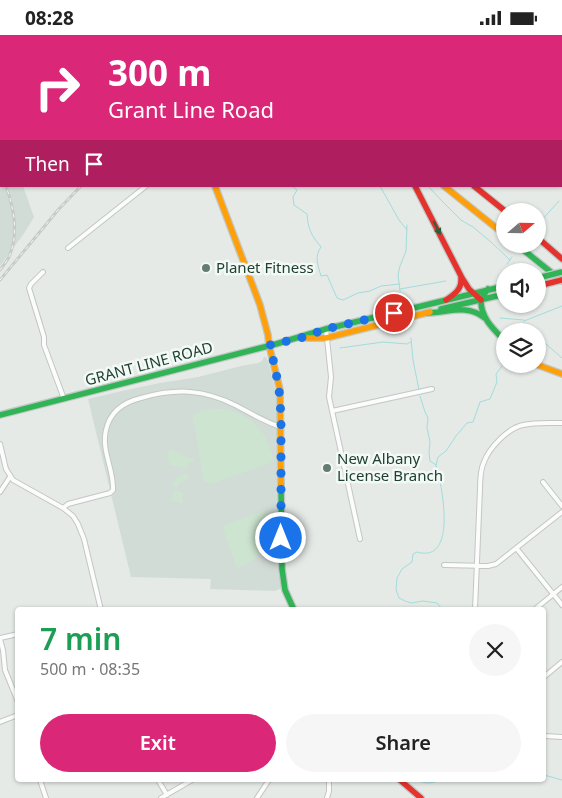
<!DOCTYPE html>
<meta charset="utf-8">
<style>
:root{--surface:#fff;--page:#f6f6f6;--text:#222;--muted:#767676;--accent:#db2777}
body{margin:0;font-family:"Noto Sans",sans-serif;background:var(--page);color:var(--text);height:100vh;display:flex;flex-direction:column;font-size:19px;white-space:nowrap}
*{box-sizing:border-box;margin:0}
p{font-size:16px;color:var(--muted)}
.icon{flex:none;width:28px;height:28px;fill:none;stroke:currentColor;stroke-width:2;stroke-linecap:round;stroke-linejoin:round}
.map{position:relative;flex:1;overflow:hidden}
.details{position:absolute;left:15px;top:572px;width:531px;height:175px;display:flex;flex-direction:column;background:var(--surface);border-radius:5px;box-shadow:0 1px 4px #0004}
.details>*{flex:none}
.hud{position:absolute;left:0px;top:0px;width:562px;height:152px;box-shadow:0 1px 4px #0004;background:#db2777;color:#fff;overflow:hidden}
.needle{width:32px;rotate:70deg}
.controls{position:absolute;left:496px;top:168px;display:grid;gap:10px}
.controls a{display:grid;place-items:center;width:50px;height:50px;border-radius:50%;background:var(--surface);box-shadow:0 1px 4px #0004;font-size:25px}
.pin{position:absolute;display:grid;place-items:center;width:42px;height:42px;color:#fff;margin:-21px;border:2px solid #fff;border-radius:50%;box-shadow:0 1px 5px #0007}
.me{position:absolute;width:55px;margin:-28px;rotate:0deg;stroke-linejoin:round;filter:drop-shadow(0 0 4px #0008)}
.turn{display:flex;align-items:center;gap:18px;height:105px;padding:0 25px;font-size:22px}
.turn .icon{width:65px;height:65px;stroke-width:2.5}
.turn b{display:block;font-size:35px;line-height:42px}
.then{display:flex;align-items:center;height:48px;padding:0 25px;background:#0003;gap:10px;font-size:19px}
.round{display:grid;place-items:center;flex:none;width:52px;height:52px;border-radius:26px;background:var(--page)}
.summary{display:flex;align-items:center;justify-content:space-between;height:85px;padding:0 25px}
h1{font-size:30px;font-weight:600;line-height:38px;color:#1e9e55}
.cta{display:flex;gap:10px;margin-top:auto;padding:10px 25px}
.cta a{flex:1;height:58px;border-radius:30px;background:var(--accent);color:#fff;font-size:20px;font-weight:600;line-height:58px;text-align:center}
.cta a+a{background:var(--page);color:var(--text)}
.status{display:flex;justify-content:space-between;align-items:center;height:35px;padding:0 25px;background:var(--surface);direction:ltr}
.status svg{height:14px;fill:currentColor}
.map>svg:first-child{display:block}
</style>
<div class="status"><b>08:28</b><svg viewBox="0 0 49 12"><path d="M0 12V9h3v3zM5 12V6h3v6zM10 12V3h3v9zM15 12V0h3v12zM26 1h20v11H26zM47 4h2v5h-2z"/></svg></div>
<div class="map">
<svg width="562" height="763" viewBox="0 0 562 763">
<rect width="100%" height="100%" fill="#e5eae7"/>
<path fill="#d2dcd6" d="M0,86L1,89V151H23L34,182L25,197L0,231Z
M264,322H266L268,326L275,354L278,379L279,527L282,553L275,556L210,554L211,544L131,542L88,364L122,356L160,348L198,342L241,331L258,328L262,326Z"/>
<path fill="#cde4d0" d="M214,374C246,372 270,397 273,427L210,449L204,446C200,424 197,402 192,380L202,376Z
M171,414L182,419L183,421L193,424V427L189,426L187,434L170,430L167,418Z
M183,439H186L189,440L188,444L179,449L177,453L172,451L177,442L182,441Z
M175,455L183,458L182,468L171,465Z
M263,476C273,501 264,525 237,533L223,494L224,490Z"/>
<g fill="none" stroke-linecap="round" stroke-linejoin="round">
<path stroke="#a2dcdc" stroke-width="1" d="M446,1L447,0
M292,151L297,155L293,162L294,170L307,179C308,194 311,200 321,212C314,222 318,230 321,241L327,240L337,263L343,265L358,258L370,256L381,251L400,249
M380,151L399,185L407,195
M428,151L441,165L461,185L473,192L491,207L510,225
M540,187L559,166
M507,229L512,222
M400,254L446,246
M400,256L398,240L400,231L406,216L407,190
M500,283L524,285
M524,286L562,271
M524,288L527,290L532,296
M538,302L562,323
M411,303L413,325L419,355
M340,313L383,307L407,309L411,307
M420,361L425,377L428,383L427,393L430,407L429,418L430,426L436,430C442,450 458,529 417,517L413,519L412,527L402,534L397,543L396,555L399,563L405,566L411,568L423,566L437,568L443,575
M436,430L438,422L446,416L456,401L467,388L473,387L480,367L490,364L497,347L496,339L502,331
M544,740L562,745
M418,745C424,749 432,749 439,745"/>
<g stroke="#c2c7c4" stroke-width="6">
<path id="street" d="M13,0L14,1
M468,1L469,0
M561,91H562
M68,213L146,151
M43,237L31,249L29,253L44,302V310L64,364
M326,294L331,342L329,362L360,504
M332,376L432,354
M0,409L6,434L13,445L63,473L73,481L78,489L84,504L101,575
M543,447L562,471
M0,457L10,442
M63,473L68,469L110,458L113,455C114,434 101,416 106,395C110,377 124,367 141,363C176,353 204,354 237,371C252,379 265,387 281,392
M517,514L562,570
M444,530L488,531L496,529L562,477
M475,575L480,454C480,445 480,435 484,427C489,413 508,393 523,390C535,387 549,388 562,388
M534,575L562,552
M0,603L18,599
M0,604L3,615L5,635L18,667
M544,642L562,627
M0,687L18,680
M544,701L562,702
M40,745L46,763
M158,745L167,760
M161,763L192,745
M257,763L269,745
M327,763L329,756V745"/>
</g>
<g stroke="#c0c8c4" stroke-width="8">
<path id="fast" d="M516,209L562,246
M488,254L481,264C480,282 493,294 505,306
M441,274L505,259
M427,278C448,278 466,268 485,283
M0,380L276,309L326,294L505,251
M281,450L282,534L285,555L294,575"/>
</g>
<g stroke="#c0c8c4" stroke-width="8">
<path id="slow" d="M160,0L161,1
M215,151L260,270L268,300L269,310L280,355L281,450
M444,151L505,200
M307,303H326L430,277
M535,329L562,339"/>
</g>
<g stroke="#c0c8c4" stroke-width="8">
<path id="jam" d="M240,0L242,1
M270,0L272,1
M561,141L562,142
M415,151L462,243L469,254L481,265
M474,151L505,176
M538,203L562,224
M446,265C455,259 462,254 461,243
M400,745L421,763"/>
</g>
<use href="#street" stroke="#fbfcfb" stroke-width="4"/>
<use href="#fast" stroke="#30b455" stroke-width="5.5"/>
<use href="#slow" stroke="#ff9f0a" stroke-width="5.5"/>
<use href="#jam" stroke="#e5322d" stroke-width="5.5"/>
<g stroke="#c6cbc9" stroke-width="3">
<path id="rail" d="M0,135L1,139
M0,235C3,231 7,226 9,222C19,198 14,174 6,151
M0,245L58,175L81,151"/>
</g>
<use href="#rail" stroke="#f3f9f5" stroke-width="1" stroke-dasharray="4" stroke-linecap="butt"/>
<g stroke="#c0c8c4" stroke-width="8" stroke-linecap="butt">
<path id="fast-bridge" d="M538,243L562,237"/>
</g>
<g stroke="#c0c8c4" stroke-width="8" stroke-linecap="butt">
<path id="jam-bridge" d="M538,251L562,245"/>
</g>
<use href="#fast-bridge" stroke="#30b455" stroke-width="5.5"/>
<use href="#jam-bridge" stroke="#e5322d" stroke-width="5.5"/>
</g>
<defs><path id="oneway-solid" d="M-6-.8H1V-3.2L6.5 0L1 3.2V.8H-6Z" transform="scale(1.25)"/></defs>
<use fill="#25633d" href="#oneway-solid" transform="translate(437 193) rotate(63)"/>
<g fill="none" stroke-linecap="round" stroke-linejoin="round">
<path stroke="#1a73e8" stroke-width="9" stroke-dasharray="0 16.2" d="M281,503V386L280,362L277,343L270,310L304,302L326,294L394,278"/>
</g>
<g fill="#657c72" stroke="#f3f9f5" stroke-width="2">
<circle cx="206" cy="233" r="5"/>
<circle cx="327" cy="433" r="5"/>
</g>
<g text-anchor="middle" stroke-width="5" stroke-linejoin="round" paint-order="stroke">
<g font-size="15" fill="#204033" stroke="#f3f9f5" text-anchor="start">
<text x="216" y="238">Planet Fitness</text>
<text x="337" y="429">New Albany<tspan x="337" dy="17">License Branch</tspan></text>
</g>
<g font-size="15" fill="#204033" stroke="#f3f9f5">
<text transform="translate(149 329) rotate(-15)" y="5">GRANT LINE ROAD</text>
</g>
</g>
</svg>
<div class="controls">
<a><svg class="needle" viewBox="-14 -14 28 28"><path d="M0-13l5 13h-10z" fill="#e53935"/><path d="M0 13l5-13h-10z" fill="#767676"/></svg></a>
<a><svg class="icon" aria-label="sound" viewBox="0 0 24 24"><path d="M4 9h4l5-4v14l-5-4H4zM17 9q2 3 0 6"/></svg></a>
<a><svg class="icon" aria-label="layers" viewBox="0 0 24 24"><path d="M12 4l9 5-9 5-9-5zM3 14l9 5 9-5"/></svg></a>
</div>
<div class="pin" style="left:394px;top:278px;background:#d93025"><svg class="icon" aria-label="arrive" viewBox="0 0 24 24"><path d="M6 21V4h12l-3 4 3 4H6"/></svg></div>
<svg class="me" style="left:281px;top:503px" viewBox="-20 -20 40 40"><circle r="17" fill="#1a73e8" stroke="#fff" stroke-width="3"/><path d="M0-11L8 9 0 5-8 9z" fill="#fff"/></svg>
<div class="hud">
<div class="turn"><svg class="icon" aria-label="right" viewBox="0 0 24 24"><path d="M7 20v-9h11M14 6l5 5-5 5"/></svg><div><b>300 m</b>Grant Line Road</div></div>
<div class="then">Then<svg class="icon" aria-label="arrive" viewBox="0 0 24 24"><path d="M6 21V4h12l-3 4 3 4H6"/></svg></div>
</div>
<section class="details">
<div class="summary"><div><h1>7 min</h1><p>500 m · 08:35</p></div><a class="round"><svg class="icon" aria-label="close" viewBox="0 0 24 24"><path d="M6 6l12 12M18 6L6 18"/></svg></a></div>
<div class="cta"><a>Exit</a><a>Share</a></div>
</section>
</div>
